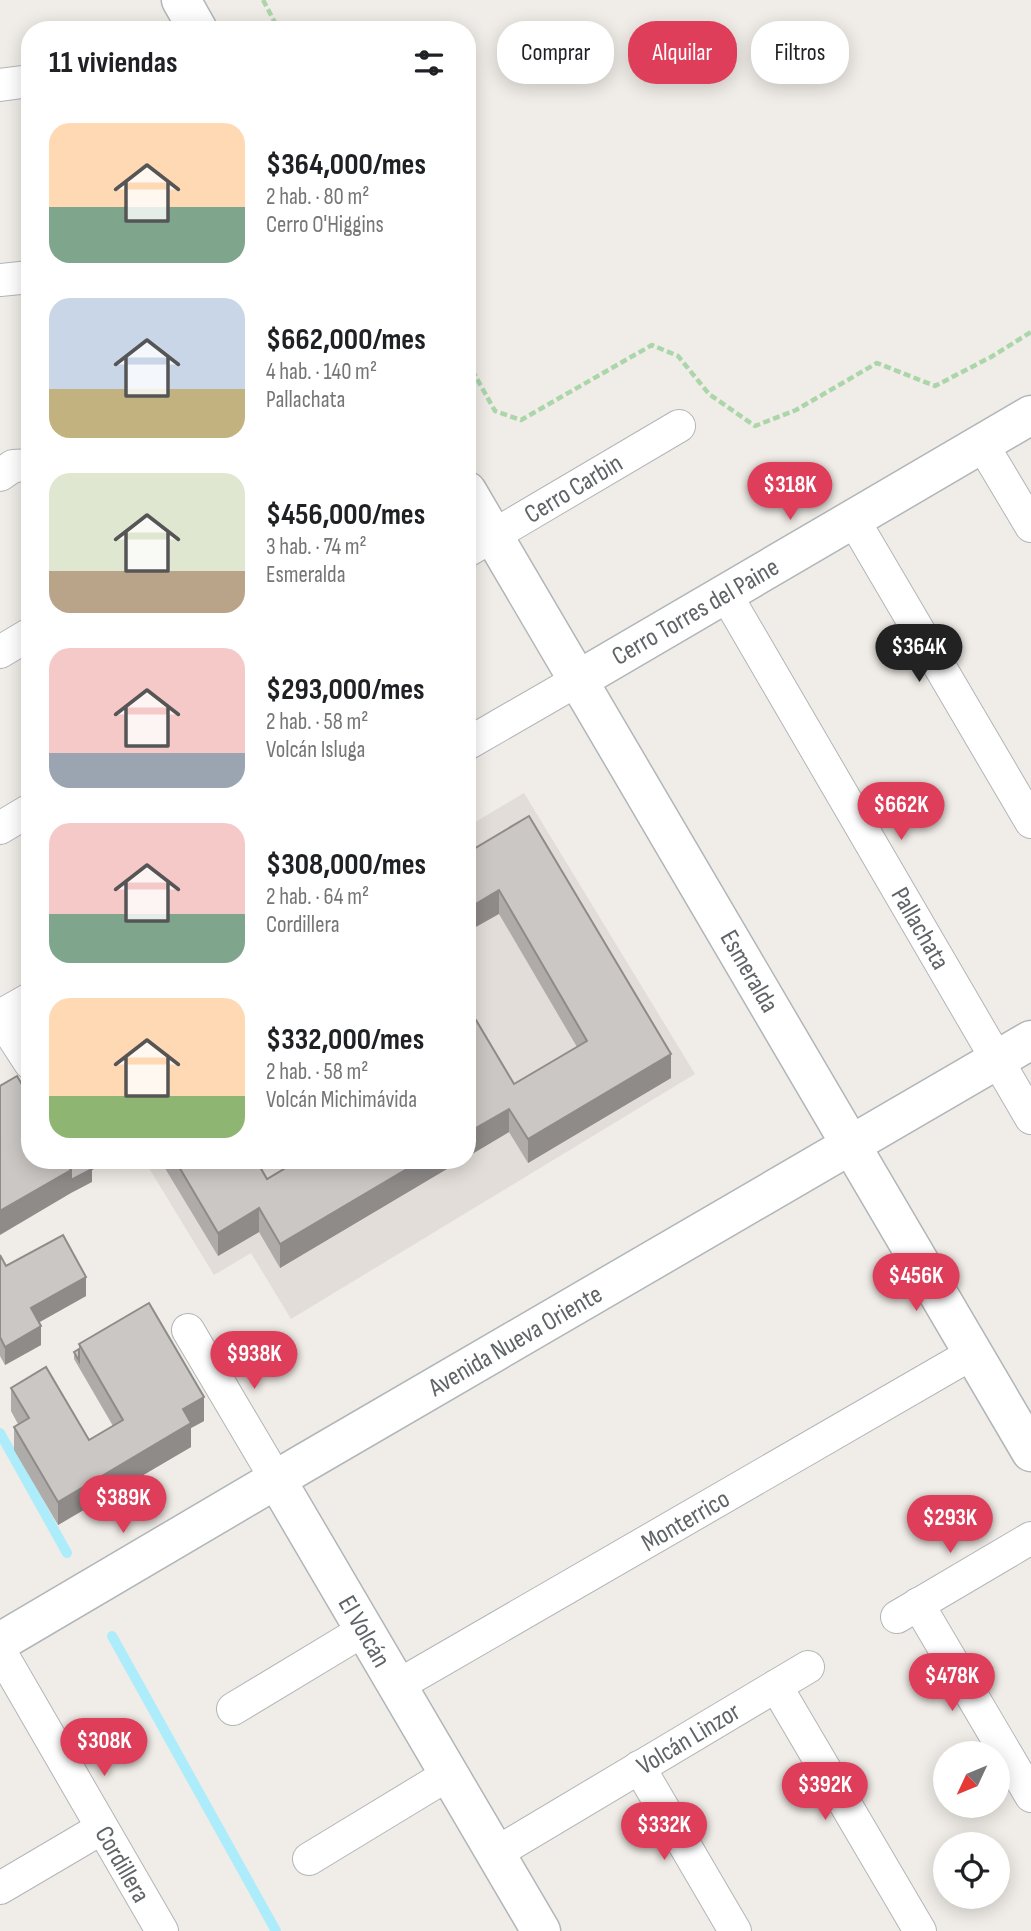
<!DOCTYPE html>
<html lang="es">
<meta charset="utf-8">
<style>
body{margin:0;font-family:"Sofia Sans Condensed",sans-serif;background:#f6f6f6;color:#202124;height:100vh;display:flex;flex-direction:column;font-size:26px;white-space:nowrap}
*{box-sizing:border-box;margin:0}
p{font-size:23px;color:#757577}
.icon{flex:none;width:38px;height:38px;fill:none;stroke:currentColor;stroke-width:2;stroke-linecap:round;stroke-linejoin:round}
.map{position:relative;flex:1;overflow:hidden}
.panel{position:absolute;left:21px;top:21px;width:455px;height:1148px;display:flex;flex-direction:column;background:#fff;border-radius:28px;box-shadow:0 4px 18px #0003}
.panel>*{flex:none}
.hud{position:absolute;left:497px;top:21px;width:429px;height:63px;display:flex;gap:14px}
.needle{width:46px;rotate:226deg}
.fabs{position:absolute;left:933px;top:1741px;display:grid;gap:14px}
.fabs a{display:grid;place-items:center;width:77px;height:77px;border-radius:50%;background:#fff;box-shadow:0 4px 18px #0003;font-size:35px}
.price{position:absolute;translate:-50% -60px;padding:0 16px;border-radius:24px;background:#df3e5b;color:#fff;font-size:23px;line-height:46px;filter:drop-shadow(0 2px 4px #0008)}
.price::after{content:'';position:absolute;left:50%;top:42px;width:21px;height:16px;margin-left:-10px;background:inherit;clip-path:polygon(0 0,100% 0,50% 100%)}
.price.selected{background:#222;color:#fff}
ul{padding:0;list-style:none}
li{display:flex;align-items:center;gap:21px;height:175px;padding:0 28px}
li span{display:grid;place-items:center;flex:none;width:196px;height:140px;border-radius:21px;color:#555}
li>.icon{margin-inline-start:auto}
span .icon{width:84px;height:84px;fill:#fffc;stroke-width:1}
li b{font-size:30px}
h2{display:flex;justify-content:space-between;align-items:center;height:84px;padding:0 28px;font-size:30px}
.pill{padding:0 24px;border-radius:28px;background:#fff;box-shadow:0 4px 18px #0003;font-size:24px;line-height:63px}
.pill.selected{background:#df3e5b;color:#fff}
.map>svg:first-child{display:block}
.education{fill:#e2ddd8}
.lines{fill:none;stroke-linecap:round;stroke-linejoin:round}
.stream{stroke:#adecfa;stroke-width:10}
.street-casing{stroke:#b2b6b8;stroke-width:34}
.secondary-casing{stroke:#b1b6b9;stroke-width:41}
.path{stroke:#aad6aa;stroke-width:4.5;stroke-dasharray:7 3.5;stroke-linecap:butt}
.street{stroke:#fff;stroke-width:32}
.secondary{stroke:#fff;stroke-width:38}
.wall{fill:#afaba9}
.shaded-wall{fill:#8e8b89}
.building{fill:#cbc7c4;stroke:#8e8b89;stroke-width:2}
.labels{text-anchor:middle;stroke-width:5;stroke-linejoin:round;paint-order:stroke}
.street-label{font-size:26px;fill:#5f6466;stroke:#fff}
</style>
<div class="map">
<svg width="1031" height="1931" viewBox="0 0 1031 1931">
<rect width="100%" height="100%" fill="#f0ece7"/>
<path class="education" d="M 524,793 L 695,1074 L 291,1319 L 251,1253 L 214,1275 L 144,1160 L 467,1160 L 467,827 Z"/>
<g class="lines">
<g class="stream">
<path d="M 0,1433 L 67,1553"/>
<path d="M 112,1636 L 276,1931"/>
</g>
<defs>
<g id="street">
<path d="M 0,85 L 30,81"/>
<path d="M 0,280 L 30,277"/>
<path d="M 982,444 L 1031,526"/>
<path d="M 0,475 L 13,466 L 30,465"/>
<path d="M 853,519 L 1031,822"/>
<path d="M 467,551 L 679,426"/>
<path d="M 725,593 L 1031,1118"/>
<path d="M 0,652 L 30,634"/>
<path d="M 467,744 L 578,680"/>
<path d="M 0,828 L 30,810"/>
<path d="M 0,1016 L 30,999"/>
<path d="M 0,1017 L 30,1063"/>
<path d="M 188,1330 L 276,1479"/>
<path d="M 918,1604 L 1031,1796"/>
<path d="M 897,1617 L 1031,1538"/>
<path d="M 0,1651 L 162,1931"/>
<path d="M 397,1686 L 973,1353"/>
<path d="M 776,1686 L 920,1931"/>
<path d="M 233,1709 L 364,1630"/>
<path d="M 639,1767 L 735,1931"/>
<path d="M 496,1853 L 808,1667"/>
<path d="M 309,1859 L 449,1774"/>
<path d="M 0,1888 L 102,1828"/>
</g>
<g id="secondary">
<path d="M 181,0 L 198,30"/>
<path d="M 467,491 L 1031,1452"/>
<path d="M 578,680 L 1031,415"/>
<path d="M 276,1479 L 541,1931"/>
<path d="M 0,1642 L 299,1466 L 1031,1040"/>
</g>
</defs>
<use href="#street" class="street-casing"/>
<use href="#secondary" class="secondary-casing"/>
<g class="path">
<path d="M 263,0 L 279,30"/>
<path d="M 467,361 L 495,411 L 521,420 L 652,345 L 678,356 L 709,394 L 755,426 L 796,410 L 877,363 L 935,386 L 991,357 L 1031,332"/>
</g>
<use href="#street" class="street"/>
<use href="#secondary" class="secondary"/>
</g>
<g class="wall">
<path d="M 467,853 L 671,1078 L 528,1163 L 509,1132 L 467,1157 L 467,1025 L 514,1084 L 577,1047 L 499,914 Z"/>
<path d="M 160,1160 L 256,1160 L 267,1179 L 291,1165 L 288,1160 L 462,1160 L 280,1268 L 259,1232 L 218,1256 Z"/>
<path d="M 0,1255 L 6,1266 L 86,1296 L 39,1322 L 41,1345 L 5,1365 L 0,1356 Z"/>
<path d="M 79,1344 L 204,1421 L 191,1428 L 191,1447 L 58,1525 L 14,1450 L 14,1427 L 18,1424 L 11,1411 L 11,1388 L 89,1440 L 113,1426 L 74,1359 L 74,1352 L 79,1349 Z"/>
</g>
<g class="shaded-wall">
<path d="M 499,890 L 499,914 L 467,932 L 467,909 Z"/>
<path d="M 671,1054 L 671,1078 L 528,1163 L 528,1139 Z"/>
<path d="M 509,1109 L 509,1132 L 467,1157 L 467,1133 Z"/>
<path d="M 422,1160 L 462,1160 L 280,1268 L 280,1244 Z"/>
<path d="M 92,1169 L 92,1182 L 71,1193 L 71,1180 Z"/>
<path d="M 71,1170 L 71,1193 L 0,1235 L 0,1211 Z"/>
<path d="M 259,1208 L 259,1232 L 218,1256 L 218,1233 Z"/>
<path d="M 86,1277 L 86,1296 L 31,1327 L 31,1308 Z"/>
<path d="M 41,1326 L 41,1345 L 5,1365 L 5,1347 Z"/>
<path d="M 204,1397 L 204,1421 L 191,1428 L 191,1447 L 58,1525 L 58,1502 L 183,1409 Z"/>
</g>
<g class="building">
<path d="M 529,816 L 671,1054 L 528,1139 L 509,1109 L 467,1133 L 467,1025 L 476,1020 L 514,1084 L 587,1041 L 499,890 L 467,909 L 467,853 Z"/>
<path d="M 17,1076 L 30,1098 L 30,1160 L 66,1160 L 71,1170 L 0,1211 L 0,1086 Z"/>
<path d="M 30,1080 L 30,1098 L 22,1084 Z"/>
<path d="M 66,1160 L 87,1160 L 92,1169 L 71,1180 L 71,1170 Z"/>
<path d="M 175,1160 L 256,1160 L 267,1179 L 299,1160 L 422,1160 L 280,1244 L 259,1208 L 218,1233 Z"/>
<path d="M 63,1235 L 86,1277 L 31,1308 L 41,1326 L 5,1347 L 0,1337 L 0,1255 L 6,1266 Z"/>
<path d="M 149,1303 L 204,1397 L 183,1409 L 191,1423 L 58,1502 L 14,1427 L 29,1418 L 11,1388 L 46,1367 L 89,1440 L 123,1420 L 79,1344 Z"/>
<path d="M 79,1349 L 79,1361 L 74,1352 Z"/>
</g>
<g class="labels">
<g class="street-label">
<text transform="translate(573 488) rotate(-31)" y="9">Cerro Carbin</text>
<text transform="translate(695 611) rotate(-30)" y="9">Cerro Torres del Paine</text>
<text transform="translate(921 928) rotate(60)" y="9">Pallachata</text>
<text transform="translate(750 971) rotate(60)" y="9">Esmeralda</text>
<text transform="translate(515 1340) rotate(-30)" y="9">Avenida Nueva Oriente</text>
<text transform="translate(685 1520) rotate(-30)" y="9">Monterrico</text>
<text transform="translate(365 1631) rotate(60)" y="9">El Volcán</text>
<text transform="translate(688 1738) rotate(-31)" y="9">Volcán Linzor</text>
<text transform="translate(123 1864) rotate(60)" y="9">Cordillera</text>
</g>
</g>
</svg>
<div class="fabs">
<a><svg class="needle" viewBox="-14 -14 28 28"><path d="M0-13l5 13h-10z" fill="#e53935"/><path d="M0 13l5-13h-10z" fill="#757577"/></svg></a>
<a><svg class="icon" aria-label="locate" viewBox="0 0 24 24"><circle cx="12" cy="12" r="6"/><path d="M12 2v4M12 18v4M2 12h4M18 12h4"/></svg></a>
</div>
<b class="price" style="left:790px;top:522px">$318K</b>
<b class="price selected" style="left:919px;top:684px">$364K</b>
<b class="price" style="left:901px;top:842px">$662K</b>
<b class="price" style="left:916px;top:1313px">$456K</b>
<b class="price" style="left:254px;top:1391px">$938K</b>
<b class="price" style="left:123px;top:1535px">$389K</b>
<b class="price" style="left:950px;top:1555px">$293K</b>
<b class="price" style="left:952px;top:1713px">$478K</b>
<b class="price" style="left:104px;top:1778px">$308K</b>
<b class="price" style="left:825px;top:1822px">$392K</b>
<b class="price" style="left:664px;top:1862px">$332K</b>
<div class="hud">
<a class="pill">Comprar</a>
<a class="pill selected">Alquilar</a>
<a class="pill">Filtros</a>
</div>
<section class="panel">
<h2>11 viviendas<svg class="icon" aria-label="filters" viewBox="0 0 24 24"><path d="M4 7h16M4 17h16"/><circle cx="9" cy="7" r="2"/><circle cx="15" cy="17" r="2"/></svg></h2>
<ul>
<li><span style="background:linear-gradient(#ffd9b3 60%,#7fa58c 0)"><svg class="icon" aria-label="home" viewBox="0 0 24 24"><path d="M3 11l9-7 9 7M6 9v11h12V9"/></svg></span><div><b>$364,000/mes</b><p>2 hab. · 80 m²</p><p>Cerro O'Higgins</p></div></li>
<li><span style="background:linear-gradient(#c9d6e8 65%,#c2b280 0)"><svg class="icon" aria-label="home" viewBox="0 0 24 24"><path d="M3 11l9-7 9 7M6 9v11h12V9"/></svg></span><div><b>$662,000/mes</b><p>4 hab. · 140 m²</p><p>Pallachata</p></div></li>
<li><span style="background:linear-gradient(#dfe7d0 70%,#b9a48a 0)"><svg class="icon" aria-label="home" viewBox="0 0 24 24"><path d="M3 11l9-7 9 7M6 9v11h12V9"/></svg></span><div><b>$456,000/mes</b><p>3 hab. · 74 m²</p><p>Esmeralda</p></div></li>
<li><span style="background:linear-gradient(#f6c9c9 75%,#9aa5b1 0)"><svg class="icon" aria-label="home" viewBox="0 0 24 24"><path d="M3 11l9-7 9 7M6 9v11h12V9"/></svg></span><div><b>$293,000/mes</b><p>2 hab. · 58 m²</p><p>Volcán Isluga</p></div></li>
<li><span style="background:linear-gradient(#f6c9c9 65%,#7fa58c 0)"><svg class="icon" aria-label="home" viewBox="0 0 24 24"><path d="M3 11l9-7 9 7M6 9v11h12V9"/></svg></span><div><b>$308,000/mes</b><p>2 hab. · 64 m²</p><p>Cordillera</p></div></li>
<li><span style="background:linear-gradient(#ffd9b3 70%,#8fb573 0)"><svg class="icon" aria-label="home" viewBox="0 0 24 24"><path d="M3 11l9-7 9 7M6 9v11h12V9"/></svg></span><div><b>$332,000/mes</b><p>2 hab. · 58 m²</p><p>Volcán Michimávida</p></div></li>
</ul>
</section>
</div>
